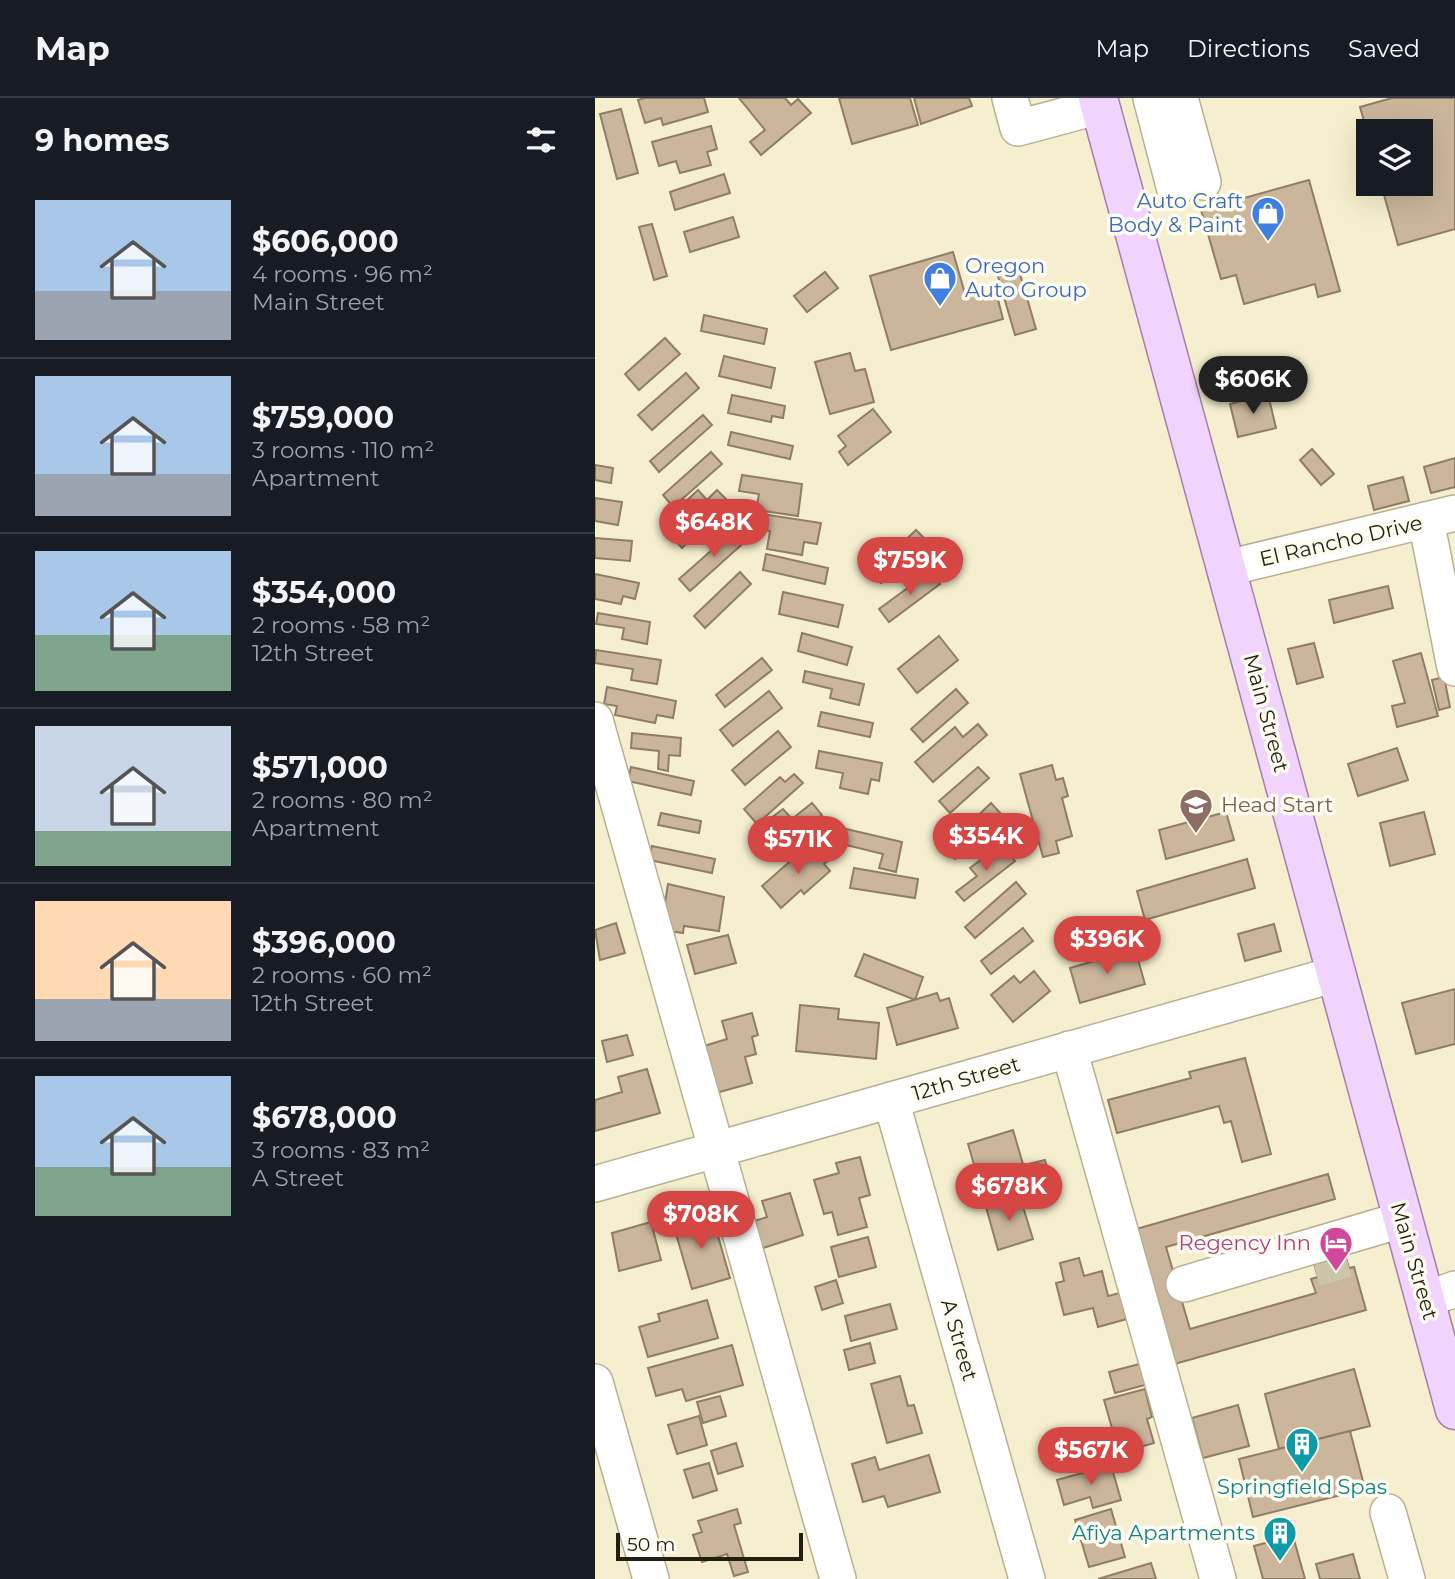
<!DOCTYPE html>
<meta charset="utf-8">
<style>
body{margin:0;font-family:Montserrat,sans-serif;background:#242831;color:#f1f3f6;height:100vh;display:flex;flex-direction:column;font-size:26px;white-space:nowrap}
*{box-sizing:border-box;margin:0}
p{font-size:23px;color:#9ea1a6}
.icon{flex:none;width:38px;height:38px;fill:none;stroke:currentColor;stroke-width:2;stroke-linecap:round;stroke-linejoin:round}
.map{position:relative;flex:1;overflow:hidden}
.panel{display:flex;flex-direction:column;background:#171b24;width:595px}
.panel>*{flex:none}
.buttons{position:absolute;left:761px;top:21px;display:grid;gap:14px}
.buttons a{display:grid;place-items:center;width:77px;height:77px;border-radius:0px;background:#171b24;box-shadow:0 7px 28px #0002;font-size:35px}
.scale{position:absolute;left:21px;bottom:18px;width:187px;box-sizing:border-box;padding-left:7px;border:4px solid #211f13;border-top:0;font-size:19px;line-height:24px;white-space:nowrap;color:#211f13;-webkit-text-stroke:5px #fefbef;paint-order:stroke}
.price{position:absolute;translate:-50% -60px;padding:0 16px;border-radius:24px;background:#d64743;color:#fff;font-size:23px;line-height:46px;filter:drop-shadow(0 2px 4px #0008)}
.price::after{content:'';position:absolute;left:50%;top:42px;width:21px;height:16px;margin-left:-10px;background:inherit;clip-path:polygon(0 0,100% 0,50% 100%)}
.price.on{background:#222;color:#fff}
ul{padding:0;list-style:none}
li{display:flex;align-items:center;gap:21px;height:175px;padding:0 35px}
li+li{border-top:2px solid #363941}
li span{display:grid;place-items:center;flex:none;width:196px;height:140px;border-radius:0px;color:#555}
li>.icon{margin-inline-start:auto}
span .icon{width:84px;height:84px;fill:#fffc;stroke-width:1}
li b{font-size:30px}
h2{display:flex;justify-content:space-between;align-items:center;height:84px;padding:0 35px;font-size:30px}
header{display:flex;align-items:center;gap:42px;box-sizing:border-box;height:98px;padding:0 35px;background:#171b24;border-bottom:2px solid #363941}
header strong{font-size:33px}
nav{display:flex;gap:38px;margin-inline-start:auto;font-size:24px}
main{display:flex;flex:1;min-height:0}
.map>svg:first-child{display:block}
.building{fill:#cbb69c;stroke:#907d65;stroke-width:2}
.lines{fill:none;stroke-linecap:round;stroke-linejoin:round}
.minor-tunnel{stroke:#cbc5a9;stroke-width:35;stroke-dasharray:35 18;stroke-linecap:butt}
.minor-casing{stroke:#b7b192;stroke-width:38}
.major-casing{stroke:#a280aa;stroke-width:41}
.minor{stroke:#fff;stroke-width:35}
.major{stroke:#f1d3fd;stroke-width:38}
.labels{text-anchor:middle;stroke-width:7;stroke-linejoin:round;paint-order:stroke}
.shop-label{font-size:21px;fill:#366cbe;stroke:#fefbef;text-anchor:end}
.street-label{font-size:21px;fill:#211f13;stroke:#fefbef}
.education-label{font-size:21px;fill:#785e54;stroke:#fefbef;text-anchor:start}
.hotel-label{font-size:21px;fill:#b23c85;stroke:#fefbef;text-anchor:end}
.culture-label{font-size:21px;fill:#0d838f;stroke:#fefbef}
</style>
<header>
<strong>Map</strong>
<nav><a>Map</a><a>Directions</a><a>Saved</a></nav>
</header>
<main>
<section class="panel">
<h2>9 homes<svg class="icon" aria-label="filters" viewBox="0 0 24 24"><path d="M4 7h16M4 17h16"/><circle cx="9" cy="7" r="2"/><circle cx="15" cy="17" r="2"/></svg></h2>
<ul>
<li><span style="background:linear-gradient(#a9c7e8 65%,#9aa5b1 0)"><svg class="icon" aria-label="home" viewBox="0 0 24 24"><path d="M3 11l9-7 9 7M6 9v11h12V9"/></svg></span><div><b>$606,000</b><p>4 rooms · 96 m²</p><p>Main Street</p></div></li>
<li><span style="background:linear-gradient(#a9c7e8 70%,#9aa5b1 0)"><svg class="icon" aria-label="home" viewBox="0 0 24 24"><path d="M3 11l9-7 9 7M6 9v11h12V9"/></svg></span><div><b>$759,000</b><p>3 rooms · 110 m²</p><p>Apartment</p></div></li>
<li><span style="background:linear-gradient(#a9c7e8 60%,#7fa58c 0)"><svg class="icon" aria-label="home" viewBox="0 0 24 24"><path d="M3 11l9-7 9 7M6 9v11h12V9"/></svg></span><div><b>$354,000</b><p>2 rooms · 58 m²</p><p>12th Street</p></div></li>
<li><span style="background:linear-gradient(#c9d6e8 75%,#7fa58c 0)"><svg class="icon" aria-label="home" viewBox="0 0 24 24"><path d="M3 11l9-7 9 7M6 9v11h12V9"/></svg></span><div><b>$571,000</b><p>2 rooms · 80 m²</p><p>Apartment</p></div></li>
<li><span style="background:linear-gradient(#ffd9b3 70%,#9aa5b1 0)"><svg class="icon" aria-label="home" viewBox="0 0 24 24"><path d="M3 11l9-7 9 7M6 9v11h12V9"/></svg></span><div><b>$396,000</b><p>2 rooms · 60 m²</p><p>12th Street</p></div></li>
<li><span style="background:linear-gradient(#a9c7e8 65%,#7fa58c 0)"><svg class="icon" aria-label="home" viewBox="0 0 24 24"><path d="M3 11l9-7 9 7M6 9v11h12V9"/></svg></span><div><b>$678,000</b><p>3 rooms · 83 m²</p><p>A Street</p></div></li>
</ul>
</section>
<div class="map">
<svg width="860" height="1481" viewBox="0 0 860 1481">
<rect width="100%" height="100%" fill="#f5efcf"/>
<g class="building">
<path d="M 50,0 L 109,0 L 113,14 L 68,27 L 66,20 L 50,25 L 43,2 Z"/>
<path d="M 144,0 L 190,0 L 196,7 L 203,1 L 216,15 L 166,57 L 155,44 L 170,32 Z"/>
<path d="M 244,0 L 315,0 L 323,27 L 257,46 Z"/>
<path d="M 319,0 L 374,0 L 377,8 L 326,26 Z"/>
<path d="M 797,0 L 860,0 L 860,131 L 803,147 L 786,86 L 826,86 L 826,33 L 774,33 L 774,41 L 765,9 Z"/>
<path d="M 26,11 L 43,75 L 22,81 L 5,16 Z"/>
<path d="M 116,28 L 122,51 L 112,54 L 116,67 L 85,75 L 81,63 L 64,68 L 57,44 Z"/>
<path d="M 129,76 L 135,95 L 80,112 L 75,94 Z"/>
<path d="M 714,82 L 745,193 L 723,199 L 720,186 L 649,206 L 641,177 L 626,181 L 606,112 Z"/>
<path d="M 138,119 L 144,139 L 95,154 L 89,134 Z"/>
<path d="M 57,126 L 72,178 L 59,182 L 44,129 Z"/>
<path d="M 358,154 L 371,199 L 400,190 L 408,221 L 296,252 L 275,178 Z"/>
<path d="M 423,169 L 441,231 L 420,237 L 402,175 Z"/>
<path d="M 230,174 L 243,190 L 212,214 L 199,198 Z"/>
<path d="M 109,217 L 172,231 L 169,246 L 106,233 Z"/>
<path d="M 70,240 L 85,256 L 44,292 L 30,276 Z"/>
<path d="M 255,255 L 260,273 L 270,271 L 279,304 L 235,316 L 220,264 Z"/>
<path d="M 129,258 L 180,270 L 176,290 L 124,278 Z"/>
<path d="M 91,275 L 104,290 L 57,332 L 43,317 Z"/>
<path d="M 673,296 L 681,330 L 643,339 L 635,306 Z"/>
<path d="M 137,297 L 190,308 L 188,320 L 177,318 L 176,324 L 133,315 Z"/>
<path d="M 278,311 L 296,334 L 253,367 L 244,354 L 251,348 L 243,338 Z"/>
<path d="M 108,317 L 117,327 L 64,374 L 55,363 Z"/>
<path d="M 136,334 L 198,348 L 195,361 L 133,347 Z"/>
<path d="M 717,351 L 739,376 L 726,387 L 705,362 Z"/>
<path d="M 116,354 L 127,366 L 78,409 L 68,397 Z"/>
<path d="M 860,360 L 860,389 L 836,395 L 829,369 Z"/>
<path d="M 0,367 L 18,370 L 16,385 L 0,382 Z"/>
<path d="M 147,377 L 207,386 L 203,418 L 161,412 L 164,396 L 144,393 Z"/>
<path d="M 808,379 L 814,403 L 779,412 L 773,388 Z"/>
<path d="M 103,392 L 112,402 L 122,392 L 135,405 L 87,450 L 80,442 L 89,433 L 83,427 L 94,416 L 86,408 Z"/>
<path d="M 0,400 L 27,404 L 23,427 L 0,423 Z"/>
<path d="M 160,415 L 226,425 L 222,446 L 209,444 L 207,457 L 172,451 L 175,433 L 158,430 Z"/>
<path d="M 143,429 L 153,441 L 95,493 L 84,481 Z"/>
<path d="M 321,432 L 331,442 L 286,485 L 276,475 Z"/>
<path d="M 0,440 L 37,443 L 35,463 L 0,460 Z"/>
<path d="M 171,456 L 233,470 L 230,486 L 168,472 Z"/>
<path d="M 336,473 L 345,486 L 294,524 L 284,511 Z"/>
<path d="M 145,474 L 156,486 L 110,530 L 99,518 Z"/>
<path d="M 0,476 L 44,485 L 40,501 L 28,498 L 26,506 L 0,501 Z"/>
<path d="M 793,488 L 798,510 L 739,525 L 734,502 Z"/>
<path d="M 188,494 L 248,507 L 243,529 L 184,516 Z"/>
<path d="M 3,515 L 55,524 L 52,546 L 27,541 L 29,530 L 1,526 Z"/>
<path d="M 207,535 L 257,549 L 252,567 L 203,553 Z"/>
<path d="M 344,538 L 363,562 L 322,595 L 303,571 Z"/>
<path d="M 719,545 L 728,579 L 702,586 L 693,551 Z"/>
<path d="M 1,552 L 66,562 L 62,586 L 36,582 L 38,571 L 0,565 Z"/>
<path d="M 826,555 L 843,618 L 802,629 L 797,608 L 810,605 L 798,563 Z"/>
<path d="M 167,560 L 177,572 L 130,609 L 121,597 Z"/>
<path d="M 210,573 L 269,586 L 264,607 L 235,600 L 237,591 L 208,584 Z"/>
<path d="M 849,579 L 855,609 L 844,612 L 837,582 Z"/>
<path d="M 12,589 L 81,603 L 78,620 L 62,617 L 60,625 L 20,617 L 22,608 L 9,606 Z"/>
<path d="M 361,591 L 373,605 L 328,644 L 316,631 Z"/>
<path d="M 174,593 L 187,610 L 138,648 L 125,632 Z"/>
<path d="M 226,614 L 278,625 L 275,639 L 223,628 Z"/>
<path d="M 383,626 L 392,637 L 338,684 L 320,664 L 360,629 L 368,639 Z"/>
<path d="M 183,633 L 196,649 L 150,687 L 137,672 Z"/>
<path d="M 37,635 L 86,640 L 85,658 L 74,657 L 73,673 L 63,671 L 64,653 L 36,650 Z"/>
<path d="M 802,650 L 813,682 L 763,698 L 753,666 Z"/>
<path d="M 224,653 L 287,665 L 284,683 L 276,681 L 273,696 L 245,690 L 248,675 L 221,670 Z"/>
<path d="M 457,667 L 461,682 L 468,680 L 473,698 L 467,700 L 477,738 L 461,743 L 464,755 L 448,759 L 425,676 Z"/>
<path d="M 36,669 L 99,683 L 96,697 L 33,683 Z"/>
<path d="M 383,669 L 394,680 L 355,715 L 344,703 Z"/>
<path d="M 199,676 L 208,685 L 162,726 L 149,711 L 185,679 L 190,684 Z"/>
<path d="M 217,705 L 227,717 L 183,753 L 164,729 L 188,711 L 197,721 Z"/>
<path d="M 396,705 L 407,717 L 360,761 L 345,745 L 365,726 L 369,731 Z"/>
<path d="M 631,714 L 639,742 L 571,761 L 564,732 Z"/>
<path d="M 829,714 L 840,756 L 795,768 L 785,725 Z"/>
<path d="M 66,715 L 106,723 L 104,735 L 63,727 Z"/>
<path d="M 247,730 L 307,744 L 301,774 L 284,770 L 288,756 L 243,745 Z"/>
<path d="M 229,746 L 239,758 L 229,766 L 235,773 L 209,796 L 206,792 L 186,810 L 167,788 L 201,758 L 208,765 Z"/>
<path d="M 57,748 L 120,761 L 117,775 L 54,762 Z"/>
<path d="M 410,751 L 420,763 L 369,803 L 361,794 L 382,778 L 375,770 L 391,758 L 395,763 Z"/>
<path d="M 652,761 L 660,790 L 550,822 L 542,793 Z"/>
<path d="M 259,770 L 323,781 L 320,800 L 255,790 Z"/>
<path d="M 421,784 L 431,796 L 380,840 L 370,829 Z"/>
<path d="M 73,786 L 129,799 L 124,833 L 89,828 L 88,835 L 66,832 Z"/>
<path d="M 21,825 L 30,855 L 5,862 L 0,832 Z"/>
<path d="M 679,826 L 686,853 L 650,863 L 643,836 Z"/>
<path d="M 428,830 L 438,843 L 396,876 L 386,863 Z"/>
<path d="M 133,837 L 141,865 L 100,876 L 92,847 Z"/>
<path d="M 540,851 L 550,886 L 485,905 L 475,870 Z"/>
<path d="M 269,856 L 328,879 L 320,902 L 260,878 Z"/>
<path d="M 439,873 L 455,893 L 418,924 L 396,897 L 419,878 L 425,885 Z"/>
<path d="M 860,891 L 860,946 L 821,956 L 807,905 Z"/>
<path d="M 342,895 L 345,903 L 354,900 L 363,930 L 302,947 L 292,910 Z"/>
<path d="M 205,907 L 244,911 L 243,921 L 284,925 L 281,961 L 201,953 Z"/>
<path d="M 157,915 L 163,937 L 157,939 L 161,956 L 150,959 L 157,985 L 121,995 L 109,948 L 132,941 L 127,923 Z"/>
<path d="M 32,937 L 38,957 L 12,964 L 7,943 Z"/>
<path d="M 650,960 L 676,1056 L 647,1064 L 636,1023 L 629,1025 L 624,1008 L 522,1035 L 513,1002 L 596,980 L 594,974 Z"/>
<path d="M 52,971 L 65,1015 L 0,1033 L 0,1002 L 27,994 L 23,979 Z"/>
<path d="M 418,1032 L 428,1066 L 383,1080 L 373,1046 Z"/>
<path d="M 265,1059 L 275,1097 L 264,1100 L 272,1129 L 243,1137 L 237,1114 L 229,1116 L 219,1082 L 244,1075 L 241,1065 Z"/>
<path d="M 450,1062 L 456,1085 L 430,1091 L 425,1068 Z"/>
<path d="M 733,1076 L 740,1101 L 571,1149 L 595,1231 L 721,1195 L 716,1181 L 723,1179 L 717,1159 L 748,1150 L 754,1170 L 759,1169 L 771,1212 L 576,1267 L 538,1132 Z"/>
<path d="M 195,1095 L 208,1137 L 165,1151 L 156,1124 L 172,1119 L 167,1103 Z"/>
<path d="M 425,1099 L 438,1141 L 403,1152 L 391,1109 Z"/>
<path d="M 108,1113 L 113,1133 L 121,1131 L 135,1180 L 97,1191 L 77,1122 Z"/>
<path d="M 56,1124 L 66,1162 L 24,1173 L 17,1135 Z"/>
<path d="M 273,1139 L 281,1169 L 244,1179 L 236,1149 Z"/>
<path d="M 484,1160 L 489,1178 L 507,1173 L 513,1198 L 525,1195 L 532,1221 L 503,1229 L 498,1210 L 469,1217 L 461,1185 L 469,1183 L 465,1165 Z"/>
<path d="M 241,1182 L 248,1205 L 227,1212 L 220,1189 Z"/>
<path d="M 112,1202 L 123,1240 L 53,1259 L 44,1229 L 65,1223 L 63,1216 Z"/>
<path d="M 295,1206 L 302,1231 L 256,1243 L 250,1218 Z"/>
<path d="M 275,1245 L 280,1265 L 254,1272 L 249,1252 Z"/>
<path d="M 137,1247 L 148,1287 L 91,1303 L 87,1291 L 61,1298 L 53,1270 Z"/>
<path d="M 552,1264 L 557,1285 L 520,1295 L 514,1274 Z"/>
<path d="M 759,1271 L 775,1328 L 684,1351 L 670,1296 Z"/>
<path d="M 305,1278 L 313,1308 L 319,1307 L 327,1335 L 292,1345 L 276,1286 Z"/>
<path d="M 550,1291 L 557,1319 L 552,1321 L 559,1345 L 524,1355 L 509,1302 Z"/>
<path d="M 125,1298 L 131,1318 L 108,1325 L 102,1304 Z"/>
<path d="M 643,1307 L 654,1348 L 608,1360 L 597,1320 Z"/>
<path d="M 104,1318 L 112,1347 L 82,1356 L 73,1327 Z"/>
<path d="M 755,1333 L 770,1391 L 658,1419 L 644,1361 Z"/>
<path d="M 141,1345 L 148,1368 L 123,1376 L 116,1353 Z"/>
<path d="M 334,1357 L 345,1394 L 293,1409 L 289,1398 L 268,1404 L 257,1366 L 280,1359 L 284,1372 Z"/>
<path d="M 114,1365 L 122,1392 L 98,1400 L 89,1372 Z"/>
<path d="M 516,1367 L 526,1402 L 498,1410 L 495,1399 L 469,1407 L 462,1382 Z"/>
<path d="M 142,1411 L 146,1425 L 139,1427 L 153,1474 L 139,1478 L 132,1456 L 107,1464 L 98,1437 L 107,1434 L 103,1423 Z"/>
<path d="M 516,1411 L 530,1459 L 494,1469 L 480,1422 Z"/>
<path d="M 698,1438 L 710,1481 L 668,1481 L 659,1448 Z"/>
<path d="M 758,1456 L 765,1481 L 725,1481 L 721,1466 Z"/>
<path d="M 556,1465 L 561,1481 L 503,1481 Z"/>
</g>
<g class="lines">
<path class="minor-tunnel" d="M 720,1171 L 752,1162"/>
<defs>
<g id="minor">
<path d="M 415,0 L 423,30 L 505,8"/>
<path d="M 556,0 L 580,92"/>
<path d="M 585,0 L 608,84"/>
<path d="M 831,422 L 860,570"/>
<path d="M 632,470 L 860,415"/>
<path d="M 0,622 L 243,1481"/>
<path d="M 474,951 L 623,1481"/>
<path d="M 296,1002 L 432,1481"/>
<path d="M 0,1086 L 741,876"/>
<path d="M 589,1186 L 806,1122"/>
<path d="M 830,1202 L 860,1191"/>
<path d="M 0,1284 L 56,1481"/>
<path d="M 793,1414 L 812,1481"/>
</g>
<path id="major" d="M 503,0 L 860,1312"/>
</defs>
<use href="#minor" class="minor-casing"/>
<use href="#major" class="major-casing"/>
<use href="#minor" class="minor"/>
<use href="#major" class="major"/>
</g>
<defs>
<symbol id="shop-pin" viewBox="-11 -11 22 30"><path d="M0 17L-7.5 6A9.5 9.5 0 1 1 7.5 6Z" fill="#3f7fe0" stroke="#fefbef"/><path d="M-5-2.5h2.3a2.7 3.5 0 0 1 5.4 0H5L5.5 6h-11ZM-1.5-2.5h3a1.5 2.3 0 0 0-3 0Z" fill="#fff"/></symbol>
<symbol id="school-pin" viewBox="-11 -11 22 30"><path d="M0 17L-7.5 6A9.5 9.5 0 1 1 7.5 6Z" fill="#8d6e63" stroke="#fefbef"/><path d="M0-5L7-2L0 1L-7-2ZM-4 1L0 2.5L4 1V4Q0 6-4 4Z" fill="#fff"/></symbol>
<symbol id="hotel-pin" viewBox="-11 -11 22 30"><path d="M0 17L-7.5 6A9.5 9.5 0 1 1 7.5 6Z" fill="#d1479c" stroke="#fefbef"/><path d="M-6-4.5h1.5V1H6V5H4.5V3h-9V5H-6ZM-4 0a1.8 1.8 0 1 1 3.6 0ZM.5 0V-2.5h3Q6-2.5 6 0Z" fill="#fff"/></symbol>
<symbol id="building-pin" viewBox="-11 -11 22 30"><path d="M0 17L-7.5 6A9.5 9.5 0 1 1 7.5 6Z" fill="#0f9aa8" stroke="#fefbef"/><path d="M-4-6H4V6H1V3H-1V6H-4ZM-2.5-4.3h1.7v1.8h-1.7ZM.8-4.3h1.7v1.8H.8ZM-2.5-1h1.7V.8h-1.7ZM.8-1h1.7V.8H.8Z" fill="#fff"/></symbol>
</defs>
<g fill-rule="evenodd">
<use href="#shop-pin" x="654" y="96" width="38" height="52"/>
<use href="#shop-pin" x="326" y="161" width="38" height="52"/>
<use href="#school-pin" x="582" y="688" width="38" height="52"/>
<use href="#hotel-pin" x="722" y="1126" width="38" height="52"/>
<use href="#building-pin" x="688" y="1327" width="38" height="52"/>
<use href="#building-pin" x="666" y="1416" width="38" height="52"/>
</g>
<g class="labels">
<g class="shop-label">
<text x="648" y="110">Auto Craft<tspan x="648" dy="24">Body &amp; Paint</tspan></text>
<text x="370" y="175" text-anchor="start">Oregon<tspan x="370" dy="24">Auto Group</tspan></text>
</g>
<g class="street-label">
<text transform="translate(746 443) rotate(-13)" y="7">El Rancho Drive</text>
<text transform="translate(671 615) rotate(75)" y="7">Main Street</text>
<text transform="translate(371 981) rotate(-16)" y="7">12th Street</text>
<text transform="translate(819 1163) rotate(74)" y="7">Main Street</text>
<text transform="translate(364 1242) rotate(74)" y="7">A Street</text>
</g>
<g class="education-label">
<text x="626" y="714">Head Start</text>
</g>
<g class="hotel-label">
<text x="716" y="1152">Regency Inn</text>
</g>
<g class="culture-label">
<text x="707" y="1396">Springfield Spas</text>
<text x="660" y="1442" text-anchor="end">Afiya Apartments</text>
</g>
</g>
</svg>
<div class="buttons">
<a><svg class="icon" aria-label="layers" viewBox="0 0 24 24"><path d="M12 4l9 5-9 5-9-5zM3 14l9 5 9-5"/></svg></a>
</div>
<div class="scale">50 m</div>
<b class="price on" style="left:658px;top:318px">$606K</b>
<b class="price" style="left:119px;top:461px">$648K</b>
<b class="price" style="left:315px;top:499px">$759K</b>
<b class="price" style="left:391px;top:775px">$354K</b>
<b class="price" style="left:203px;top:778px">$571K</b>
<b class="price" style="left:512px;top:878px">$396K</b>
<b class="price" style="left:414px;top:1125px">$678K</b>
<b class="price" style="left:106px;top:1153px">$708K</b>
<b class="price" style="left:496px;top:1389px">$567K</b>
</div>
</main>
